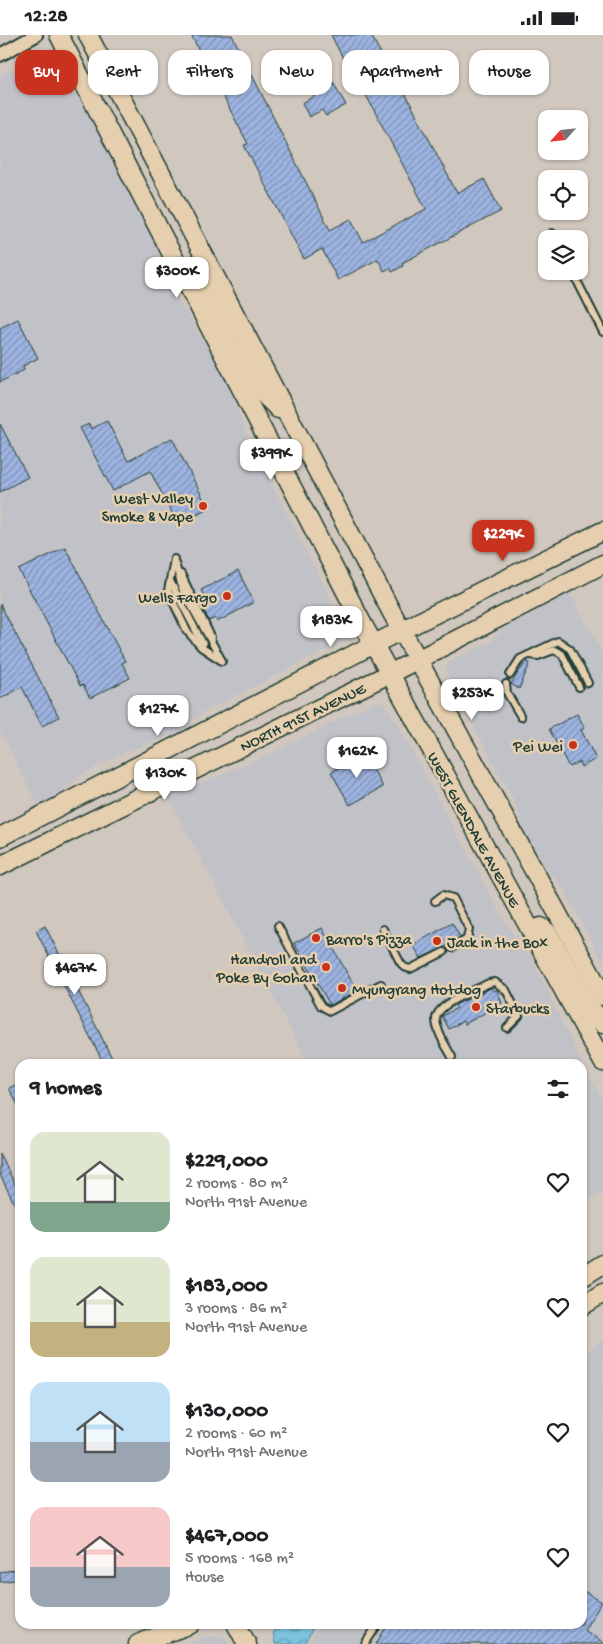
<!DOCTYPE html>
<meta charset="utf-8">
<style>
body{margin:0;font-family:"Gochi Hand",sans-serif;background:#f2f2f2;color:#202124;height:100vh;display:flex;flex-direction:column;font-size:19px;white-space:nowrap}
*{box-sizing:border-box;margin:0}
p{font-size:16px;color:#757577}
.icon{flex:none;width:28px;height:28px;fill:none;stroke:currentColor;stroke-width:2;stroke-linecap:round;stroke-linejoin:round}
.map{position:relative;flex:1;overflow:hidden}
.drawer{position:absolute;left:15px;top:1024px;width:572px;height:570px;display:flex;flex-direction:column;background:#fff;border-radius:15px;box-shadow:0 1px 4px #0004}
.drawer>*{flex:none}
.banner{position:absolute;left:15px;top:15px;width:574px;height:45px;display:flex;gap:10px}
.needle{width:32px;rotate:243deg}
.fabs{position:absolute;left:538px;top:75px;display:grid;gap:10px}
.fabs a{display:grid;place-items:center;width:50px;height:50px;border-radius:10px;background:#fff;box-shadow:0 1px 4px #0004;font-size:25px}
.price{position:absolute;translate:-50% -42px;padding:0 11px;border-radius:10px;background:#fff;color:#222;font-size:16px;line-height:32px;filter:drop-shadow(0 1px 2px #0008)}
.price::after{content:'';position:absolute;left:50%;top:30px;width:15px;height:11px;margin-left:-8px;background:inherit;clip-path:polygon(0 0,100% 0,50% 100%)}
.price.selected{background:#c8321e;color:#fff}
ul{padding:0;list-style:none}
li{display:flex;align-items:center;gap:15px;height:125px;padding:0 15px}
li span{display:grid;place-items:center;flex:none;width:140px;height:100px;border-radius:15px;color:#555}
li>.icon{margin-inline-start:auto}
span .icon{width:60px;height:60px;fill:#fffc;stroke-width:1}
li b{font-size:21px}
h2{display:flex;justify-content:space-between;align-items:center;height:60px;padding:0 15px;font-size:21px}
.chip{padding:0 18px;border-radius:15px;background:#fff;box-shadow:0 1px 4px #0004;font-size:18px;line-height:45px}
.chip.selected{background:#c8321e;color:#fff}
.status{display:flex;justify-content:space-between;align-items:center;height:35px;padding:0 25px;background:#fff;direction:ltr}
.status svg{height:14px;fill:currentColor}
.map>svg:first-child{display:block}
.built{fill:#c1c1c8}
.water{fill:url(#water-waves);stroke:#578f9a}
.building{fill:url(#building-hatch);stroke:#1f3d34}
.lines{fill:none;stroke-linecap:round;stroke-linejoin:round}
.lane-casing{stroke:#1f3d34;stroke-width:10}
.street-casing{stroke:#1f3d34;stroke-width:16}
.secondary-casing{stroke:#1f3d34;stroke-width:21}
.lane{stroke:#e6cfaf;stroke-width:6}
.street{stroke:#e6cfaf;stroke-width:12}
.secondary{stroke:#e6cfaf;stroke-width:18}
.poi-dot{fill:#c8321e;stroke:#e6cfaf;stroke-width:2}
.labels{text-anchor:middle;stroke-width:5;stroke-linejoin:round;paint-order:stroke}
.poi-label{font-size:16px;fill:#1f3d34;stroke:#e6cfaf;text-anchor:end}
.street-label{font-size:16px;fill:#1f3d34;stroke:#e6cfaf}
</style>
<div class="status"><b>12:28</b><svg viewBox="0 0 49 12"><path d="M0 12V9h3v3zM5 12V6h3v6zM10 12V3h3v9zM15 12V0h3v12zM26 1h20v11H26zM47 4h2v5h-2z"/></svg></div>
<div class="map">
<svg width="603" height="1609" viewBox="0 0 603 1609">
<defs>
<pattern id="water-waves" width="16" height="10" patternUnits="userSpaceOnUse" patternTransform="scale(1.25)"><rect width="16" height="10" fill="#7dc5de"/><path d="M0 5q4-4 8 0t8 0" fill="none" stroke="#66a1b5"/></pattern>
<pattern id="building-hatch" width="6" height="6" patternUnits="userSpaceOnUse" patternTransform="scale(1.25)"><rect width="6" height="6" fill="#9db3e0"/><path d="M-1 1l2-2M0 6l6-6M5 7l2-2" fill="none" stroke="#7f93b6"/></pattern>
</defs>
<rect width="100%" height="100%" fill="#d0c7be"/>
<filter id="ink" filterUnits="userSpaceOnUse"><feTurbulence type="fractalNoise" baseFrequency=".02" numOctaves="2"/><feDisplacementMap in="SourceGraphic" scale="10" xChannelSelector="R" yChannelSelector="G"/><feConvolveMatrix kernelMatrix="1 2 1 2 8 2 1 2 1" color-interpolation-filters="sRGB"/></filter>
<g filter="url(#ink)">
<g class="built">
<path d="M 49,18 L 54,20 L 61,27 L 155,209 L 169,250 L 222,336 L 231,357 L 247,401 L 340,583 L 345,598 L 338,609 L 203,677 L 179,697 L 123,718 L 77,742 L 57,761 L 38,770 L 0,695 L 0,40 Z"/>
<path d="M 570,558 L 603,619 L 603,927 L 563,852 L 545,832 L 525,796 L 514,765 L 450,647 L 446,636 L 451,626 L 490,607 L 506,592 Z"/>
<path d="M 377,666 L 383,667 L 388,673 L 505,887 L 532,924 L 582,1029 L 309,1029 L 167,759 L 189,753 L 261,723 Z"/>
<path d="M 582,1029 L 603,1065 L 603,1158 L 587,1166 L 583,1191 Z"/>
<path d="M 603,1305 L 603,1609 L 309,1609 L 319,1589 L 582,1589 L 583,1319 Z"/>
<path d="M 207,1601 L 223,1602 L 230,1609 L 188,1609 Z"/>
</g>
<path class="water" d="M 280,1589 L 315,1589 L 305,1609 L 275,1609 L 273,1596 Z"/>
<g class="building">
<path d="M 191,0 L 232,0 L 330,195 L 351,184 L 363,207 L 426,174 L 356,41 L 353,43 L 331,0 L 371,0 L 389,34 L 392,33 L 457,158 L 484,144 L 501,176 L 402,228 L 403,231 L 392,237 L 390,233 L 384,236 L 378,224 L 338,245 L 322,214 L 304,224 L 244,110 L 248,109 Z"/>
<path d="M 333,47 L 346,70 L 326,81 L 322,75 L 309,82 L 302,68 L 315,61 L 313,58 Z"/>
<path d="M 18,284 L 38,323 L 23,331 L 24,335 L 0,347 L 0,293 Z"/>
<path d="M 107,386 L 128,426 L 172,403 L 208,473 L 178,489 L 150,436 L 113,456 L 80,393 L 89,389 L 91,394 Z"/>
<path d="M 0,389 L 28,442 L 0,457 Z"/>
<path d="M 65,512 L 125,626 L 122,628 L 130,643 L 90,663 L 83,650 L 80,651 L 19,535 Z"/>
<path d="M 238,536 L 254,567 L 217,587 L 215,583 L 209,586 L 200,567 L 206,564 L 201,555 Z"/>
<path d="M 0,569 L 59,682 L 42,691 L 22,652 L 0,664 Z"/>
<path d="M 526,626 L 530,628 L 519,654 L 511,649 Z"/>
<path d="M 577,679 L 585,693 L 581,695 L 596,724 L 581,732 L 579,727 L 569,732 L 549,694 Z"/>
<path d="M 364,718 L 383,752 L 350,770 L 331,737 Z"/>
<path d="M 452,888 L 460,902 L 445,912 L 421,923 L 413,910 Z"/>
<path d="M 45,891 L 90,979 L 115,1029 L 104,1029 L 36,896 Z"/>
<path d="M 322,893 L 357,956 L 330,970 L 294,908 Z"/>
<path d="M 491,953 L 494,956 L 497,955 L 502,968 L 465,989 L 463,986 L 449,994 L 442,981 L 457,973 L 455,970 Z"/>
<path d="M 20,1048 L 20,1074 L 9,1053 Z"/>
<path d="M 0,1119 L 20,1159 L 20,1180 L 0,1140 Z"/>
<path d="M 20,1534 L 20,1544 L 0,1547 L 0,1537 Z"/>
<path d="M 582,1555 L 602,1567 L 584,1595 L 603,1607 L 603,1609 L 376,1609 L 388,1589 L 582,1589 Z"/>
</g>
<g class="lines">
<defs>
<g id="lane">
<path d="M 552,198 L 555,204"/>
<path d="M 572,236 L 603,297"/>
<path d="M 174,524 L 168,556 L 187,596 L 201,612 L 222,626"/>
<path d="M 175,528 L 183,556 L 221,624"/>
<path d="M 181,539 L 211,602"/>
<path d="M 170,546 L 203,609"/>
<path d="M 530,620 L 538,621 L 554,615 L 562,619 L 579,652"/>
<path d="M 510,640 L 520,624 L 558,606 L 570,614 L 588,648"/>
<path d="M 506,649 L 507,658 L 521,682"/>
<path d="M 435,866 L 443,860 L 453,863 L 469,894 L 467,904 L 452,913"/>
<path d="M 278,891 L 321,971 L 330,976 L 381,949"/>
<path d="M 383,894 L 400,927 L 404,932 L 410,934 L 444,917"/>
<path d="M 452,1022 C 446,1011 437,998 436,985 C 435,969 476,955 489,948 L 495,947 L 506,955 L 519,981 L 507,993"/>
<path d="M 365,1609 L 378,1589"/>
</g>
<path id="street" d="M 0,20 L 36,0"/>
<g id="secondary">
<path d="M 59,0 L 362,588 L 603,1027"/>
<path d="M 88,0 L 391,576 L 603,961"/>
<path d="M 195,237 L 227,296 L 233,299 L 244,296"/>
<path d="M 217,306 C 243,312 247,333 260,354 C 264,361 272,367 278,374"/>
<path d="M 0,802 L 374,609 L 603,496"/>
<path d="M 0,831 L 419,624 L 603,529"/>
<path d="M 531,896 L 541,892 L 547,897 L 587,968 L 603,989"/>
<path d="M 582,1242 L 603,1229"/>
<path d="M 582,1271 L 603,1258"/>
<path d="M 236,1589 L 247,1609"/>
<path d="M 138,1609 L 191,1589"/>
</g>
</defs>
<use href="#lane" class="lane-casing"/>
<use href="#street" class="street-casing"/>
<use href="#secondary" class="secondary-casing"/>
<use href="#lane" class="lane"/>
<use href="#street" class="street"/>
<use href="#secondary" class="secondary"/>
</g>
</g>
<g class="poi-dot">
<circle cx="203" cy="471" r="5"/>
<circle cx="227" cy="561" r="5"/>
<circle cx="573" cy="710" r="5"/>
<circle cx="316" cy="903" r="5"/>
<circle cx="437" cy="906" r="5"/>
<circle cx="326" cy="932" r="5"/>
<circle cx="342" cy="953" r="5"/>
<circle cx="476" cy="972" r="5"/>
</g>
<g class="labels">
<g class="poi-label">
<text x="193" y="468">West Valley<tspan x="193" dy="18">Smoke &amp; Vape</tspan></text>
<text x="217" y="567">Wells Fargo</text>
<text x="563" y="716">Pei Wei</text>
<text x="326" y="909" text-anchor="start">Barro's Pizza</text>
<text x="447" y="912" text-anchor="start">Jack in the Box</text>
<text x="316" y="929">Handroll and<tspan x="316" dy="18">Poke By Gohan</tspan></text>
<text x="352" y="959" text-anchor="start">Myungrang Hotdog</text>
<text x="486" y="978" text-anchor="start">Starbucks</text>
</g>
<g class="street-label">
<text transform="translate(302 681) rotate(-26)" y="6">NORTH 91ST AVENUE</text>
<text transform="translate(475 794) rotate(61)" y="6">WEST GLENDALE AVENUE</text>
</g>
</g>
</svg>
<div class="fabs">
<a><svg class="needle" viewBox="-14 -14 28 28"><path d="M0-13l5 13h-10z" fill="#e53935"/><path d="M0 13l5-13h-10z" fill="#757577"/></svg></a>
<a><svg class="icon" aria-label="locate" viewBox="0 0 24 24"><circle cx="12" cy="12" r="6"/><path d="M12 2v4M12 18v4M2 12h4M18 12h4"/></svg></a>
<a><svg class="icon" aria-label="layers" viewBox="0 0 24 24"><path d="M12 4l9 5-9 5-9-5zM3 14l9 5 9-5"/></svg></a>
</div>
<b class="price" style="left:177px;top:264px">$300K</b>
<b class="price" style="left:271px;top:446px">$399K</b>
<b class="price selected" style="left:503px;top:527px">$229K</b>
<b class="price" style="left:331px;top:613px">$183K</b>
<b class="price" style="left:472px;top:686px">$253K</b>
<b class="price" style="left:158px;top:702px">$127K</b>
<b class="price" style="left:357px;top:744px">$162K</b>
<b class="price" style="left:165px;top:766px">$130K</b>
<b class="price" style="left:75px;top:961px">$467K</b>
<div class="banner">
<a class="chip selected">Buy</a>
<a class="chip">Rent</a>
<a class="chip">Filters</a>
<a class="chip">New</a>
<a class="chip">Apartment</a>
<a class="chip">House</a>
</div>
<section class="drawer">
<h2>9 homes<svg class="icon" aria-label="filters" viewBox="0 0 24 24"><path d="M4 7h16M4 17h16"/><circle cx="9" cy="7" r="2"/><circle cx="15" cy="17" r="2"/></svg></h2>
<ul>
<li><span style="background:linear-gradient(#dfe7d0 70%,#7fa58c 0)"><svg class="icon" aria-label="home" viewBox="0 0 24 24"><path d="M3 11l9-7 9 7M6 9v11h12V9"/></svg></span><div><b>$229,000</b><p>2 rooms · 80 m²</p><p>North 91st Avenue</p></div><svg class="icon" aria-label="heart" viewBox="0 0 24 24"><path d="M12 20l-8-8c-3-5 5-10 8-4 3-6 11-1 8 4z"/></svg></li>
<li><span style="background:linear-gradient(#dfe7d0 65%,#c2b280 0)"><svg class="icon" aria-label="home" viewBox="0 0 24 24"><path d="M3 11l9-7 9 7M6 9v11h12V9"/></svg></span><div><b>$183,000</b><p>3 rooms · 86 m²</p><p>North 91st Avenue</p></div><svg class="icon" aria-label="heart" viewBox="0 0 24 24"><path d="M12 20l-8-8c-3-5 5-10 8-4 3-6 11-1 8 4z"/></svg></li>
<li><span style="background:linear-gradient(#bfe0f5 60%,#9aa5b1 0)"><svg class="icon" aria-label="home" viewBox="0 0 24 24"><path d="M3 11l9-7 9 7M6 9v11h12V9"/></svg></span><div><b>$130,000</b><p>2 rooms · 60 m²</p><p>North 91st Avenue</p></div><svg class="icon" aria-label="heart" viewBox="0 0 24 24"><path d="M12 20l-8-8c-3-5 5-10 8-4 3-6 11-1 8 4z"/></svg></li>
<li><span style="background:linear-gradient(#f6c9c9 60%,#9aa5b1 0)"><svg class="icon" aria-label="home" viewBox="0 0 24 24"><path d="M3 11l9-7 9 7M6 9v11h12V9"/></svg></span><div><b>$467,000</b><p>5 rooms · 168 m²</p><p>House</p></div><svg class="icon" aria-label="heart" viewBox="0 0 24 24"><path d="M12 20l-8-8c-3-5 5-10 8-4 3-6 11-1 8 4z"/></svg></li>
</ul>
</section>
</div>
